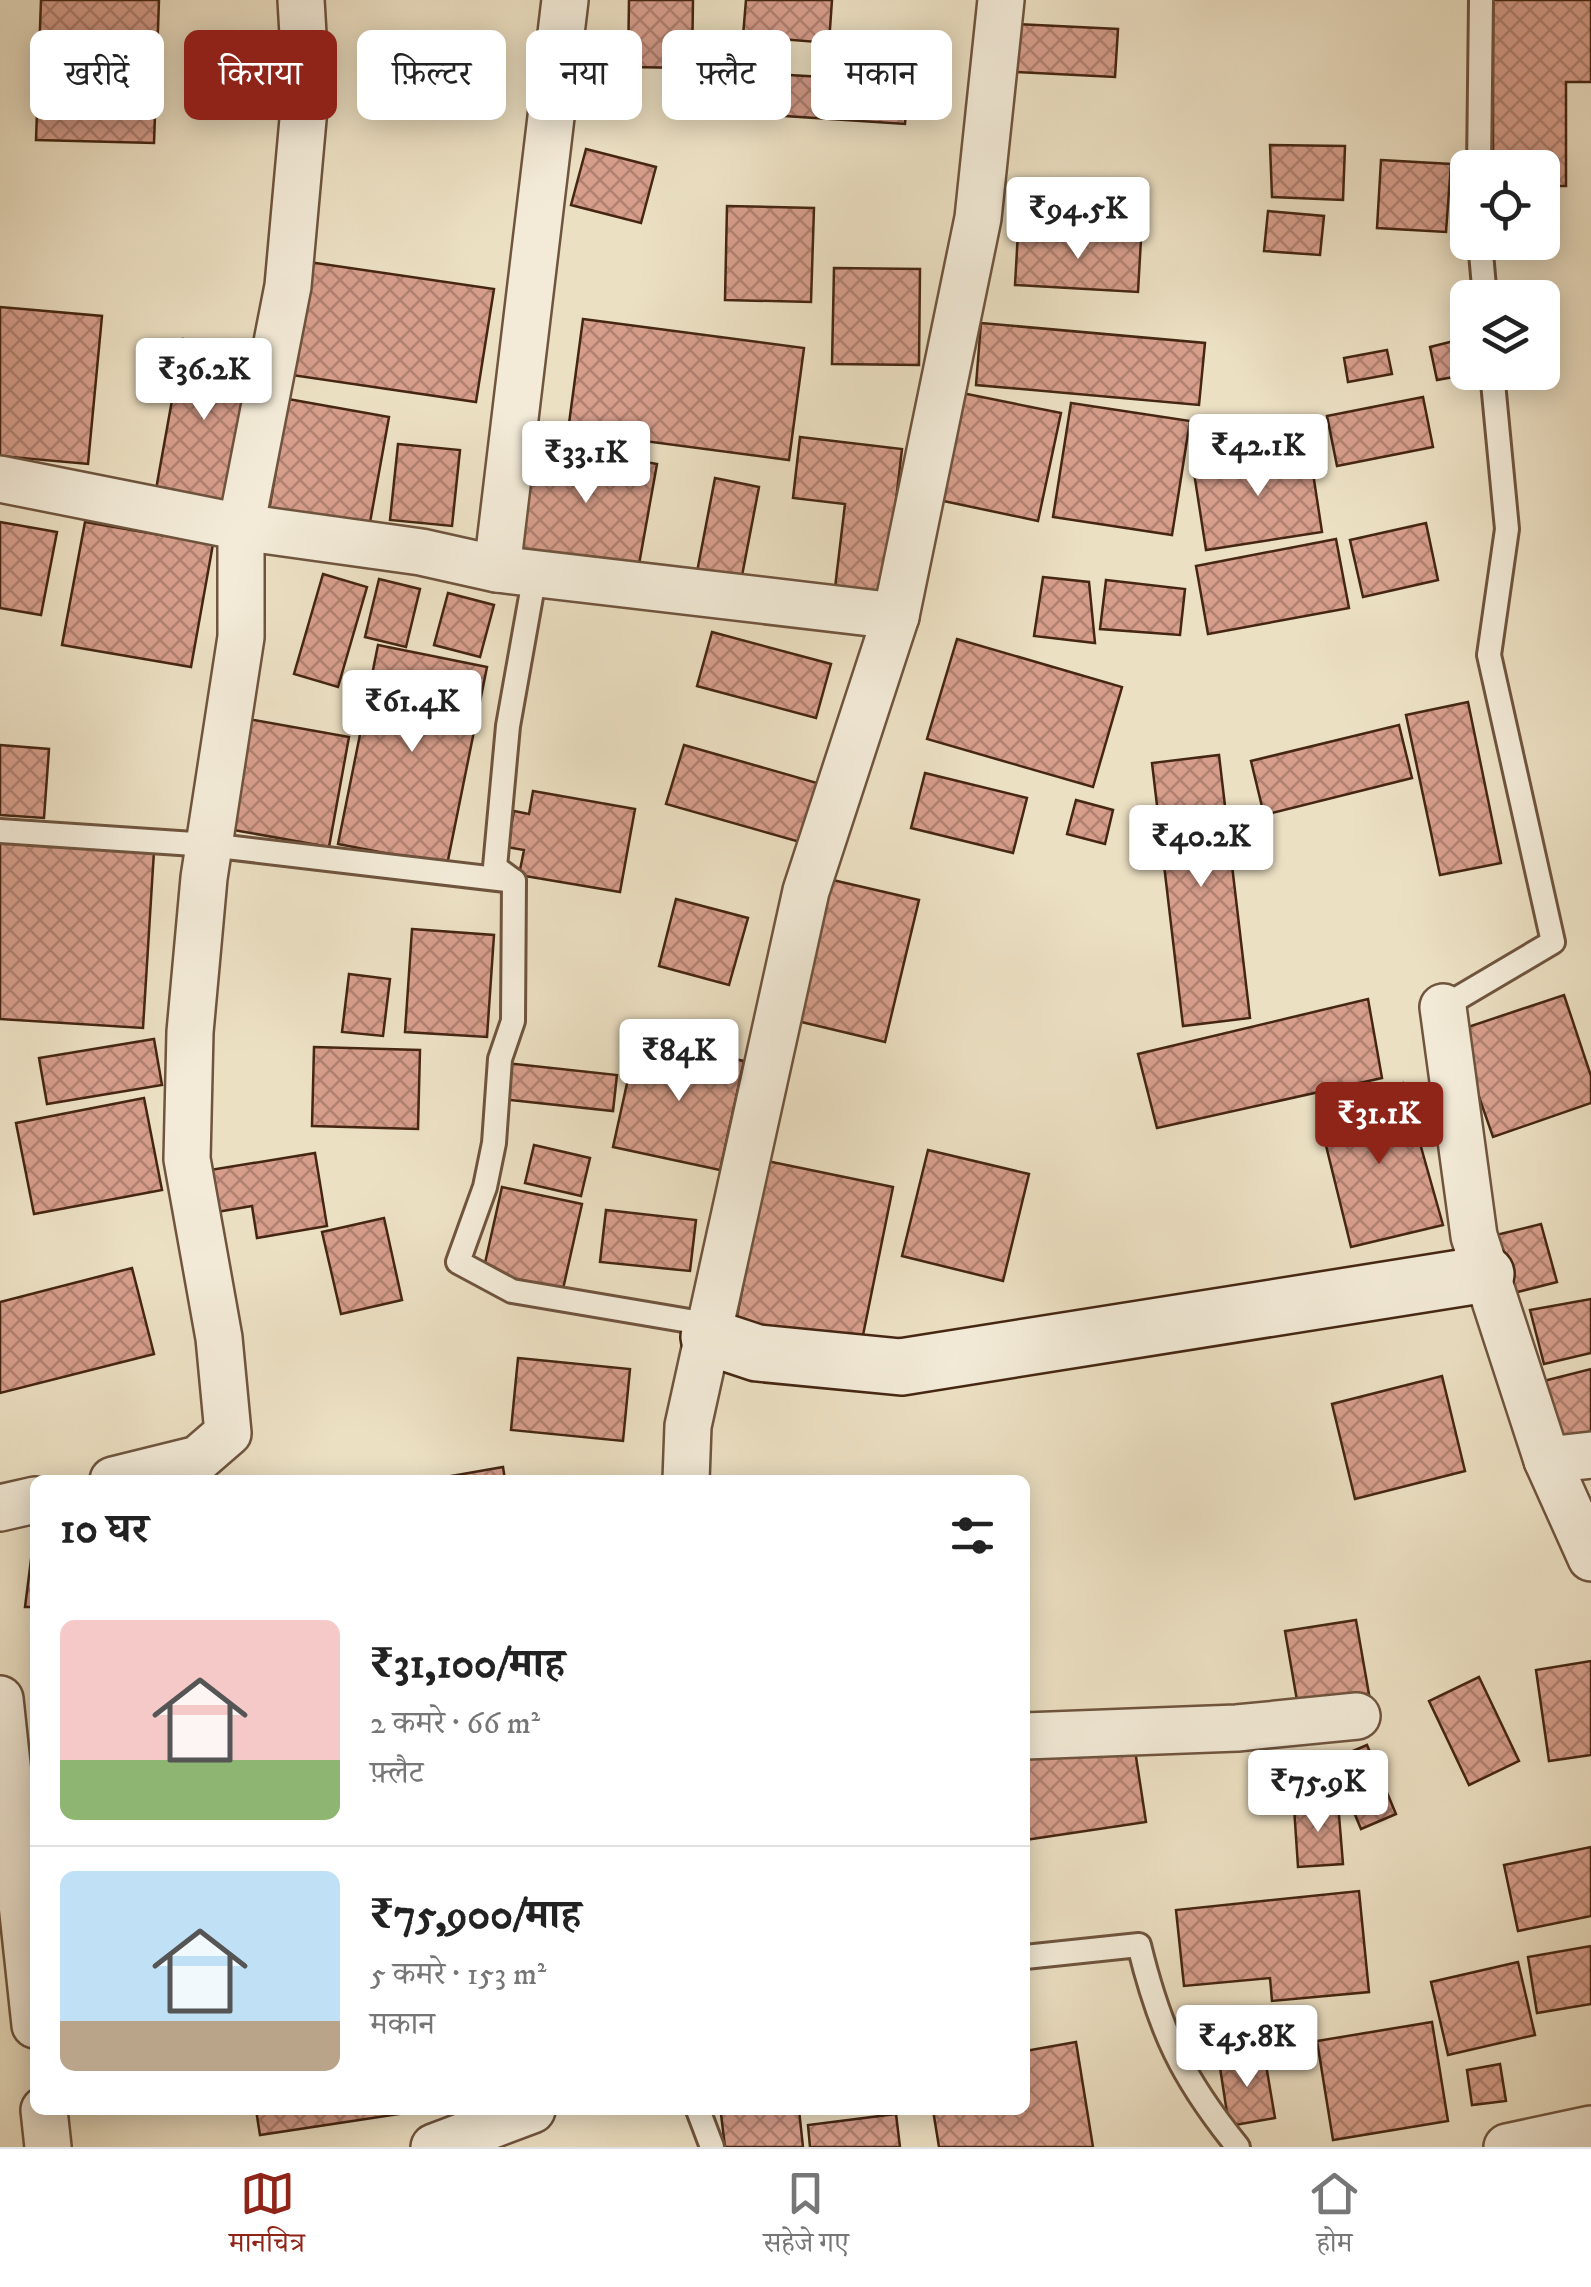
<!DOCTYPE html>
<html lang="hi">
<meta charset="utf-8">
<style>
body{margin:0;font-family:"IM FELL DW Pica","Noto Serif Devanagari",serif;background:#f6f6f6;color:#222;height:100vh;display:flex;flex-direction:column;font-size:38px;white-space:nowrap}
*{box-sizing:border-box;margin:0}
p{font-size:32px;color:#767676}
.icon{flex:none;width:55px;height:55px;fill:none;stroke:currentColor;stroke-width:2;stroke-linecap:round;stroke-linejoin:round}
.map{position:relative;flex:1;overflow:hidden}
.sheet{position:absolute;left:30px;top:1475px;width:1000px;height:640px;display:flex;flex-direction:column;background:#fff;border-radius:15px;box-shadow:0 5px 25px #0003}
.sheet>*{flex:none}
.banner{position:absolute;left:30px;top:30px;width:1000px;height:90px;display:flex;gap:20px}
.buttons{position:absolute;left:1450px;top:150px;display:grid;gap:20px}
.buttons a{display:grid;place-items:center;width:110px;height:110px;border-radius:15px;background:#fff;box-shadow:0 5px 25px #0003;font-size:50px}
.price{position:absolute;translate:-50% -85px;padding:0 22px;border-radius:10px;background:#fff;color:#222;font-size:32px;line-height:65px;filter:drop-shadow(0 2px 5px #0008)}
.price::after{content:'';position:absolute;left:50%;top:60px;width:30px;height:22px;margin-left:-15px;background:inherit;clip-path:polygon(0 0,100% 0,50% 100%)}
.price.selected{background:#8f2418;color:#fff}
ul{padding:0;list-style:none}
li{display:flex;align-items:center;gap:30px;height:250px;padding:0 30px}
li+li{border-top:2px solid #e0e0e0}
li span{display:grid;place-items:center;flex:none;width:280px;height:200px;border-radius:15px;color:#555}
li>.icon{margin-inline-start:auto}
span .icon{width:120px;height:120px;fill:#fffc;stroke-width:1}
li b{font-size:42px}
h2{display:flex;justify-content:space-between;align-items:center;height:120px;padding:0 30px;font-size:42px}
.tag{padding:0 35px;border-radius:15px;background:#fff;box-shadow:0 5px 25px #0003;font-size:35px;line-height:90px}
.tag.selected{background:#8f2418;color:#fff}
.tab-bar{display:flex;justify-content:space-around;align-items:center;height:140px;border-top:2px solid #e0e0e0;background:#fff;font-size:28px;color:#767676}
.tab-bar a{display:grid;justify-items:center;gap:5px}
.tab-bar .selected{color:#8f2418}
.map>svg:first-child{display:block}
.building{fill:url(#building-cross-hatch);stroke:#452612;stroke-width:2.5}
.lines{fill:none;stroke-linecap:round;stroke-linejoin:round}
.lane-casing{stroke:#6f543e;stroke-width:28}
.street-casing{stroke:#6f543e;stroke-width:50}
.secondary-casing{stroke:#452612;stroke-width:60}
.lane{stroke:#f3ebd8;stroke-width:22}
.street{stroke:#f3ebd8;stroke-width:45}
.secondary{stroke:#f3ebd8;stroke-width:55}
</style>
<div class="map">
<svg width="1591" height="2147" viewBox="0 0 1591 2147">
<defs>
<pattern id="building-cross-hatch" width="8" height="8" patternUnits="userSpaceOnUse" patternTransform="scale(2.5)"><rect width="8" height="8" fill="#d79e8c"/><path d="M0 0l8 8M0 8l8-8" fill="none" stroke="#b08171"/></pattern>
</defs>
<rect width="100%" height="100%" fill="#ece0c3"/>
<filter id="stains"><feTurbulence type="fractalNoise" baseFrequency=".002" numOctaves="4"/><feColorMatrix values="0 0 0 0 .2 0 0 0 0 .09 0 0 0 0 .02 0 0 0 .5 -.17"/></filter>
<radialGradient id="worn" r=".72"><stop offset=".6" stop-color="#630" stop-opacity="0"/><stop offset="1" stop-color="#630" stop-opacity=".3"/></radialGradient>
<g class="building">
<path d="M 41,0 L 159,0 L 154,143 L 36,140 Z"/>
<path d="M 629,0 L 693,0 L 692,68 L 628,67 Z"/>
<path d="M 746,0 L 832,0 L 829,43 L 743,36 Z"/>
<path d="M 1493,0 L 1591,0 L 1591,82 L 1566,82 L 1566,186 L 1542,186 L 1542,168 L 1493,168 Z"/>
<path d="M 1016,24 L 1118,29 L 1115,77 L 1014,72 Z"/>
<path d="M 772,74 L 908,82 L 905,124 L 770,115 Z"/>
<path d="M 1270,145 L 1345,146 L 1343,200 L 1272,197 Z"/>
<path d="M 586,149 L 656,167 L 641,223 L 571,205 Z"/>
<path d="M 1381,160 L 1451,164 L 1446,232 L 1377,228 Z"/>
<path d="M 727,206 L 814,208 L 811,302 L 725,300 Z"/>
<path d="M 1268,211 L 1324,216 L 1320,255 L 1264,251 Z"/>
<path d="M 1018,232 L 1141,239 L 1138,292 L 1015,285 Z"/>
<path d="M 302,261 L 494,289 L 476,402 L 285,374 Z"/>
<path d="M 834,268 L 920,269 L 919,365 L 832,364 Z"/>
<path d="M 0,307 L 102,316 L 88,464 L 0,456 Z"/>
<path d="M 583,319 L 804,348 L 789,460 L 568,431 Z"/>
<path d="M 981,323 L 1205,343 L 1199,405 L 976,385 Z"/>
<path d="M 183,339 L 252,351 L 224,507 L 155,495 Z"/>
<path d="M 1462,339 L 1470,374 L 1437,380 L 1430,347 Z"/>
<path d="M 1387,350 L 1392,374 L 1348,382 L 1344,358 Z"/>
<path d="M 957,392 L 1061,413 L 1038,521 L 934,499 Z"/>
<path d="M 1423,397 L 1433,447 L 1337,466 L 1327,416 Z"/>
<path d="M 288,399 L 389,417 L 369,528 L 269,511 Z"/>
<path d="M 1071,403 L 1190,421 L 1172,535 L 1053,517 Z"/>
<path d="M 800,437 L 902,449 L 885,594 L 835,588 L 845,504 L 793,498 Z"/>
<path d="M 534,442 L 657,464 L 638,570 L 515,550 Z"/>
<path d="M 398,444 L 460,450 L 452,526 L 390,520 Z"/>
<path d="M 1309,447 L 1322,532 L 1206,550 L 1193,466 Z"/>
<path d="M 715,478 L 759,487 L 741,581 L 697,572 Z"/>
<path d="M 0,522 L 57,532 L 41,615 L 0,608 Z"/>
<path d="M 85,522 L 213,544 L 191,667 L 62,645 Z"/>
<path d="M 1426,523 L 1438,580 L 1363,597 L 1350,540 Z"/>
<path d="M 1336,539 L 1349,608 L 1208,634 L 1196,566 Z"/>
<path d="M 323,574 L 367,587 L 338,687 L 294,674 Z"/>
<path d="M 1043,577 L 1089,582 L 1095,643 L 1034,636 Z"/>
<path d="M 379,579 L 420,589 L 406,647 L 365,637 Z"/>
<path d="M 1106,580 L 1185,589 L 1180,635 L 1100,629 Z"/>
<path d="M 448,593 L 494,605 L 480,657 L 434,645 Z"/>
<path d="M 712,632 L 831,664 L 816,718 L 697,686 Z"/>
<path d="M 957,639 L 1122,687 L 1093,787 L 927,739 Z"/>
<path d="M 378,645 L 487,667 L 447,865 L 338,844 Z"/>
<path d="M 1468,702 L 1501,863 L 1440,875 L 1406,715 Z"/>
<path d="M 248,719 L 349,737 L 329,847 L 228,829 Z"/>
<path d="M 1399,725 L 1412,778 L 1264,815 L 1251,761 Z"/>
<path d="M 0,745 L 49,749 L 44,818 L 0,815 Z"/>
<path d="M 684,745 L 817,783 L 800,842 L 666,804 Z"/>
<path d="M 1219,755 L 1250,1018 L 1183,1026 L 1152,763 Z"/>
<path d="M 925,773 L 1027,798 L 1013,853 L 911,828 Z"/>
<path d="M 533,791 L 635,809 L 620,892 L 519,875 L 524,850 L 507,847 L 514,811 L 529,814 Z"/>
<path d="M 1076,800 L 1113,810 L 1105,844 L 1067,834 Z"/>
<path d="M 0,842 L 154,851 L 143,1028 L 0,1019 Z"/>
<path d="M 824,878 L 919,900 L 885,1042 L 789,1019 Z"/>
<path d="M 676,899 L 748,918 L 729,985 L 659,966 Z"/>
<path d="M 412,929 L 494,935 L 487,1037 L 405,1032 Z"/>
<path d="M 349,974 L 390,979 L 383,1036 L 342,1032 Z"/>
<path d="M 1564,995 L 1591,1076 L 1591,1103 L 1493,1137 L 1456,1031 Z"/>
<path d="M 1368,999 L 1382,1078 L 1157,1128 L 1138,1054 Z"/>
<path d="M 637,1038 L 744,1061 L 720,1170 L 613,1147 Z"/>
<path d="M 154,1039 L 162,1085 L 47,1104 L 39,1058 Z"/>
<path d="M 314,1047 L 420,1050 L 418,1129 L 312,1126 Z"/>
<path d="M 505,1063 L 617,1075 L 613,1111 L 502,1099 Z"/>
<path d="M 1403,1083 L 1443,1225 L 1351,1247 L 1317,1109 Z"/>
<path d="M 144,1098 L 162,1190 L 34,1214 L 16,1123 Z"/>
<path d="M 534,1145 L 590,1158 L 581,1196 L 525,1183 Z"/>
<path d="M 928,1150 L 1029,1174 L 1003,1281 L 902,1256 Z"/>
<path d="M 315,1153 L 327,1226 L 257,1238 L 252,1206 L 211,1213 L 204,1171 Z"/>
<path d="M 767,1161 L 893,1187 L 861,1345 L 735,1327 Z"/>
<path d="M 502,1187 L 582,1204 L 563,1289 L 483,1272 Z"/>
<path d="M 606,1210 L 696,1220 L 690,1271 L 600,1262 Z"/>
<path d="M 384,1218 L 402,1300 L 341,1314 L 322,1232 Z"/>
<path d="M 1541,1224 L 1557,1282 L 1498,1297 L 1484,1238 Z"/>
<path d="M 132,1268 L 154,1354 L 0,1393 L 0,1302 Z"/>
<path d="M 1591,1299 L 1591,1353 L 1544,1364 L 1530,1310 Z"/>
<path d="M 518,1358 L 630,1369 L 623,1441 L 511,1430 Z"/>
<path d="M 1591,1369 L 1591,1436 L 1553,1445 L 1536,1383 Z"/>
<path d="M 1442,1376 L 1465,1471 L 1355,1499 L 1332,1404 Z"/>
<path d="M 503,1467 L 505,1480 L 451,1480 L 451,1476 Z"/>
<path d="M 34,1536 L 35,1536 L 35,1607 L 25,1607 Z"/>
<path d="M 1356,1620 L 1370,1700 L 1299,1712 L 1285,1631 Z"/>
<path d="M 1591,1661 L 1591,1755 L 1549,1761 L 1536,1670 Z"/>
<path d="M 1479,1677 L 1519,1761 L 1469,1785 L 1429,1701 Z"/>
<path d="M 1133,1737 L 1146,1822 L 1025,1840 L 1025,1753 Z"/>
<path d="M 1367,1745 L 1396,1814 L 1361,1829 L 1332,1760 Z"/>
<path d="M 1338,1803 L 1343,1864 L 1298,1867 L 1294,1807 Z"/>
<path d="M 1591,1847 L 1591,1916 L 1518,1931 L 1504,1865 Z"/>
<path d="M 1359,1891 L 1369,1992 L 1272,2001 L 1270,1978 L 1184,1986 L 1176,1910 Z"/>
<path d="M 1591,1946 L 1591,2004 L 1537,2013 L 1528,1957 Z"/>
<path d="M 1518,1962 L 1535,2035 L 1448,2055 L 1431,1982 Z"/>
<path d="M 1432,2022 L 1448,2121 L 1333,2140 L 1317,2041 Z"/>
<path d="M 1076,2042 L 1093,2147 L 939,2147 L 933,2110 L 1025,2110 L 1025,2051 Z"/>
<path d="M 1264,2053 L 1275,2118 L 1229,2126 L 1219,2061 Z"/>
<path d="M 1500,2064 L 1506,2101 L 1472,2105 L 1467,2070 Z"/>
<path d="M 256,2110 L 398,2110 L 399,2114 L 260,2135 Z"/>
<path d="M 757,2110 L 799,2110 L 803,2147 L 725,2147 L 721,2114 Z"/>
<path d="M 896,2114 L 900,2147 L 810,2147 L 808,2125 Z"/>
</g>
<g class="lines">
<defs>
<g id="lane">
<path d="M 1479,168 L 1481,0"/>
<path d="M 1480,242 L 1485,298"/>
<path d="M 535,574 L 508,726 L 495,867 L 514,881 L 513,1021 L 500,1059 L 494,1143 L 485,1187 L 458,1262 L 512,1291 L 713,1325"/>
<path d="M 0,831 L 209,845 L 514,881"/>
<path d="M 1443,1007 L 1553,942 L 1489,655 L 1507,529 L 1492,372"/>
<path d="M 1025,1957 L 1139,1945 C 1160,2031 1182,2078 1238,2147"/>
<path d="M 698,2110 L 712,2147"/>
</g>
<g id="street">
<path d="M 0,479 L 241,527 L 421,552 L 497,569 L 896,616"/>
<path d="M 497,569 L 565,0"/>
<path d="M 1443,1007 L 1474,1236 L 1547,1460 L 1591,1558"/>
<path d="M 1547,1460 L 1591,1455"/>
<path d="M 113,1480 L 198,1459 L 228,1433 L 219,1338 L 187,1159 L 190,1032 L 204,878 L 241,637 L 241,527 L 288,286 L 306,86 L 301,0"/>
<path d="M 686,1480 L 688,1426 L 806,891 L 896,616 L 978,218 L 1001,0"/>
<path d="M 0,1508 L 35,1500"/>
<path d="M 0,1699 L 35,2025"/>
<path d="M 1025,1736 L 1237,1728 L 1357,1716"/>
<path d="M 44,2110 L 48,2147"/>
<path d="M 434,2147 L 532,2110"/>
<path d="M 1507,2147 L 1591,2129"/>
</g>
<path id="secondary" d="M 709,1337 L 757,1353 L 901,1367 L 1486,1274"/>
</defs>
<use href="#lane" class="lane-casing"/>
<use href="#street" class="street-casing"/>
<use href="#secondary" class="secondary-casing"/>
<use href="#lane" class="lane"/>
<use href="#street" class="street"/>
<use href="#secondary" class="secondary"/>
</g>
<rect width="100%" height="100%" filter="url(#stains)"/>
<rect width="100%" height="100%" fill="url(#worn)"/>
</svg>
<div class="buttons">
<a><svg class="icon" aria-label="locate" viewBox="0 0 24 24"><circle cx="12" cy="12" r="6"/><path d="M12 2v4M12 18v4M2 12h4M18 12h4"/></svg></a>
<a><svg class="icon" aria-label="layers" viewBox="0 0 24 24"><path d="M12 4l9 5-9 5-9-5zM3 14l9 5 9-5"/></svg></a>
</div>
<b class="price" style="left:1078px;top:262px">₹94.5K</b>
<b class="price" style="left:204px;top:423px">₹36.2K</b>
<b class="price" style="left:1258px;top:499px">₹42.1K</b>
<b class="price" style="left:586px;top:506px">₹33.1K</b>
<b class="price" style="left:412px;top:755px">₹61.4K</b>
<b class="price" style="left:1201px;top:890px">₹40.2K</b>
<b class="price" style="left:679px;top:1104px">₹84K</b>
<b class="price selected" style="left:1379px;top:1167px">₹31.1K</b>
<b class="price" style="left:1318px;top:1835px">₹75.9K</b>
<b class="price" style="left:1247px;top:2090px">₹45.8K</b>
<div class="banner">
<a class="tag">खरीदें</a>
<a class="tag selected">किराया</a>
<a class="tag">फ़िल्टर</a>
<a class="tag">नया</a>
<a class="tag">फ़्लैट</a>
<a class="tag">मकान</a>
</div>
<section class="sheet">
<h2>10 घर<svg class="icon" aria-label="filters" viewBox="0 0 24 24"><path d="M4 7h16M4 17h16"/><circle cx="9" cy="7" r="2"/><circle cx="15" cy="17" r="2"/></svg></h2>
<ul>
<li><span style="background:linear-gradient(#f6c9c9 70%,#8fb573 0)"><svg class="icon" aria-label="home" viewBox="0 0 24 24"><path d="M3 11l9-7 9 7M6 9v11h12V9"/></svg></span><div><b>₹31,100/माह</b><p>2 कमरे · 66 m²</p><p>फ़्लैट</p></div></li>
<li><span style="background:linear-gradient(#bfe0f5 75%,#b9a48a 0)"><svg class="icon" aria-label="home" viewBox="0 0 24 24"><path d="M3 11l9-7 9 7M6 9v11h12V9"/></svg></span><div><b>₹75,900/माह</b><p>5 कमरे · 153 m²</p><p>मकान</p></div></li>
</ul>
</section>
</div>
<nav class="tab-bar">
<a class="selected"><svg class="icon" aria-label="map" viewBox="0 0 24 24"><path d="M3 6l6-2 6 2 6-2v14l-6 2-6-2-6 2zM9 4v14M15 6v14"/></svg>मानचित्र</a>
<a><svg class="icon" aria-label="saved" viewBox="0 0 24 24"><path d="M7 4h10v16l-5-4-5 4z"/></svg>सहेजे गए</a>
<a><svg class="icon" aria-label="home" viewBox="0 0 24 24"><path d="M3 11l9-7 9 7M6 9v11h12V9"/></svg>होम</a>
</nav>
